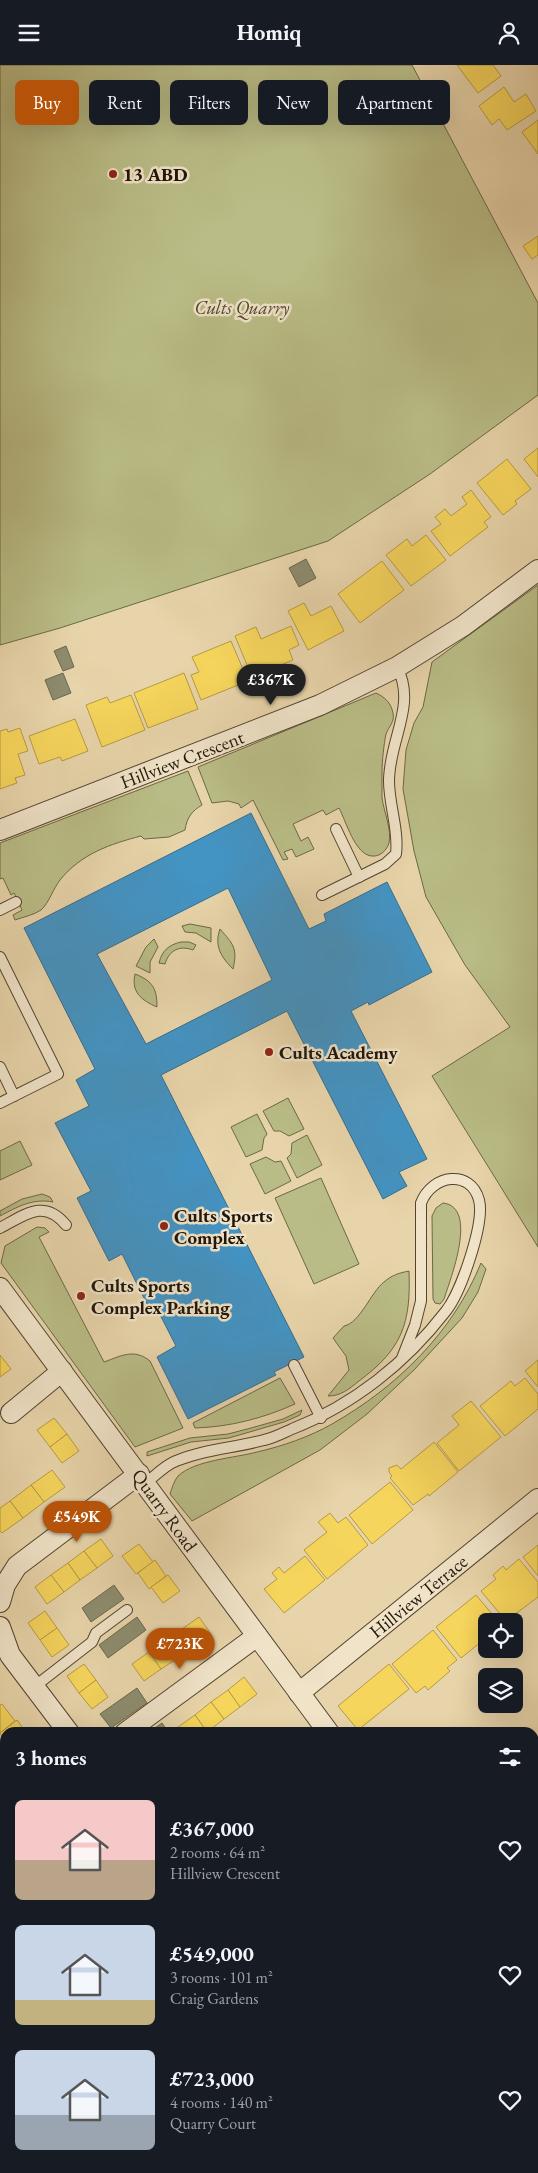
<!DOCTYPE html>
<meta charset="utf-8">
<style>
body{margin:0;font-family:"EB Garamond",serif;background:#20242c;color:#f1f3f6;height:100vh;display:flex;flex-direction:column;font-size:19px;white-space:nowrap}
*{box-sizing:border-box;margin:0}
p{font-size:16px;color:#9ea1a6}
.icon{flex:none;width:28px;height:28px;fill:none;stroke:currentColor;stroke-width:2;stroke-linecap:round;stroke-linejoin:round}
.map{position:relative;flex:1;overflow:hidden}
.details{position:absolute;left:0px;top:1662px;width:539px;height:446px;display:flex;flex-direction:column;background:#171b24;border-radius:15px 15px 0 0;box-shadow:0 5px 20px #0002}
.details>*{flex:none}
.banner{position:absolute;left:15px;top:15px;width:509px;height:45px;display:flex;gap:10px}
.fabs{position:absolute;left:478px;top:1548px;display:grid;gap:10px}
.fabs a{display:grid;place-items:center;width:45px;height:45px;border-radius:8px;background:#171b24;box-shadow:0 5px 20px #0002;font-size:25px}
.price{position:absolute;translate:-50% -42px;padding:0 11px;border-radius:18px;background:#b45309;color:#fff;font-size:16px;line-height:32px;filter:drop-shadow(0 1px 2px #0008)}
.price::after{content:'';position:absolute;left:50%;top:30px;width:15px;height:11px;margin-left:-8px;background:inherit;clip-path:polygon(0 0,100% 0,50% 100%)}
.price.on{background:#222;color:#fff}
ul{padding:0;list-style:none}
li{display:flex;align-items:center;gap:15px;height:125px;padding:0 15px}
li span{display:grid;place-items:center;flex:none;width:140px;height:100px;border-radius:8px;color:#555}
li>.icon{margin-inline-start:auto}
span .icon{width:60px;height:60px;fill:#fffc;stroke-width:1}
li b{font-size:21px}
h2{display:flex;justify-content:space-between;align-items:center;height:60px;padding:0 15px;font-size:21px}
.tag{padding:0 18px;border-radius:8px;background:#171b24;box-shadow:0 5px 20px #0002;font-size:18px;line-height:45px}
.tag.on{background:#b45309;color:#fff}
header{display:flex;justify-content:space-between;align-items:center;height:65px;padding:0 15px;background:#171b24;font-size:22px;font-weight:700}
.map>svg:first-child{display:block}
.green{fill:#b9bc86;stroke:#6c6848}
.homes{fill:#f6d55c;stroke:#b69b43}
.schools{fill:#4393c3;stroke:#386d8c;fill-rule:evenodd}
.industry{fill:#8c8c6e;stroke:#6b6850}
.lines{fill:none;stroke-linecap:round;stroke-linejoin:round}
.service-casing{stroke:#514532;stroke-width:12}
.minor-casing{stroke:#514532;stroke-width:22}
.service{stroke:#f0e3c8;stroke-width:10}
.minor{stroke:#f0e3c8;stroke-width:20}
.poi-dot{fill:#8f2418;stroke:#f0e3c8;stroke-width:2}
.labels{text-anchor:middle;stroke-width:5;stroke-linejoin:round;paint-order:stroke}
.poi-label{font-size:19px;font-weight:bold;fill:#1f150a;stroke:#f0e3c8;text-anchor:start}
.park-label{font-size:19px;font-style:italic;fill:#4d472f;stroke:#f0e3c8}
.street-label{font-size:19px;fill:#1f150a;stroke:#f0e3c8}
</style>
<header><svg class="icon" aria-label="menu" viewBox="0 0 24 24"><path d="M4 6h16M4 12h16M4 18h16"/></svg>Homiq<svg class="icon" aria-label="person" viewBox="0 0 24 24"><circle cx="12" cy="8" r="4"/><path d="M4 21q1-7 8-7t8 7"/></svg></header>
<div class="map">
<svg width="538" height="2108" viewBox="0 0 538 2108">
<rect width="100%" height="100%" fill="#e8d4aa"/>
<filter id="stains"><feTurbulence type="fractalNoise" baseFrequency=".004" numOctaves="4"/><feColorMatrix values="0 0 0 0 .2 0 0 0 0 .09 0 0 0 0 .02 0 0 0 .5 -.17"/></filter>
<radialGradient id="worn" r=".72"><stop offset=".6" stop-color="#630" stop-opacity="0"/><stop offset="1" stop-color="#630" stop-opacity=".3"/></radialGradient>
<g class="green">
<path d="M 0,0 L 412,0 L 538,238 L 538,330 L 430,409 L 328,476 L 60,563 L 0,580 Z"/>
<path d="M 538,520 L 538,1182 L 432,1011 L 510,962 L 465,900 L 426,832 L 414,786 L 403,724 L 406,685 L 414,658 L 423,642 L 432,597 Z"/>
<path d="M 376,628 C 385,632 391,638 393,648 C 395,657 389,661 386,669 C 384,678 382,697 382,706 C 382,715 382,724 382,733 C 384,747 392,765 389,778 C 387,785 380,792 372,791 C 355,790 346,756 339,743 L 326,750 L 323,745 L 293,759 L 301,776 L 308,772 L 314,784 L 296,792 L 292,784 L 284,787 L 288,794 L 283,795 L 253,735 L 241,743 L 239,739 L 228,736 L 212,738 L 198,702 Z"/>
<path d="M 188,706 L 202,740 C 192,746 187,752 185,765 L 169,772 L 144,774 L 141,771 C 110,779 81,789 60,815 C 53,824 49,838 41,845 C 34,850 23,852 15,855 L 13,850 L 22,845 L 14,828 L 11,830 L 3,813 L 0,814 L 0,778 Z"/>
<path d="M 190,859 L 211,863 L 211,877 L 196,868 L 185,867 L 182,861 Z"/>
<path d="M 220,864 C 233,879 238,883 233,904 C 221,892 214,881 220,864 Z"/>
<path d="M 154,874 L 158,882 L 150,897 L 150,908 L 136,901 L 146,882 Z"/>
<path d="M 181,877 L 189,877 L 196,880 L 193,885 C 180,880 169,885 165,899 L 159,898 C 162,886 168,880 181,877 Z"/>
<path d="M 135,909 C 153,916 157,924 157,942 C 141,935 131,927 135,909 Z"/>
<path d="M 288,1033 L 304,1064 L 289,1071 L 280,1066 L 274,1066 L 263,1046 Z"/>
<path d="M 257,1049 L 267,1069 L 264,1073 L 262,1085 L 246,1092 L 231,1062 Z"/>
<path d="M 307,1070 L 322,1100 L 297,1113 L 287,1093 L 291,1089 L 292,1078 Z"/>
<path d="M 20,1076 L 32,1100 L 0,1115 L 0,1086 Z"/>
<path d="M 266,1092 L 275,1097 L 281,1096 L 291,1116 L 265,1129 L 250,1099 Z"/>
<path d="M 321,1113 L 359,1199 L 314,1219 L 275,1133 Z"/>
<path d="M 42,1129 L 50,1132 L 53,1137 C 33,1133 17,1142 0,1151 L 0,1146 L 22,1134 Z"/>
<path d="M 443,1138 C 479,1142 450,1215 444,1234 L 440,1239 L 435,1238 L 433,1234 L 432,1151 L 436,1143 Z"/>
<path d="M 37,1162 L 45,1163 L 49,1167 L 39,1172 L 104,1297 C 121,1291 134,1283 150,1296 L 183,1363 L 135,1382 L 1,1198 L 5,1181 Z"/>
<path d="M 481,1198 L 486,1204 L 478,1227 L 462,1253 L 414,1305 L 367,1349 L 320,1385 L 192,1456 L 170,1429 C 172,1423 174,1416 178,1411 C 195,1395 235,1393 257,1387 C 283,1381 309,1372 332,1359 C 397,1322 453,1267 481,1198 Z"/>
<path d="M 409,1206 C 411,1259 402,1284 359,1316 C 349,1324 341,1331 328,1331 L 349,1305 L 346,1291 L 333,1273 L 344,1261 C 360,1258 371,1227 384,1217 C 392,1210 399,1208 409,1206 Z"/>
<path d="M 280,1313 L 295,1339 C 264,1353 230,1362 195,1363 L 193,1358 Z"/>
<path d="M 302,1345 L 300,1350 L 284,1357 L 229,1373 L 191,1377 L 147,1391 L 147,1387 L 190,1373 L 228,1369 L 251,1363 L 283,1354 Z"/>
</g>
<g class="homes">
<path d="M 457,0 L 493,0 L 501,11 L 478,28 Z"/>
<path d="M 504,22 L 514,37 L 526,29 L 536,46 L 507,65 L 499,54 L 492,60 L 479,41 Z"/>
<path d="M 538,55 L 538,89 L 522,67 Z"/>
<path d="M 538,171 L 538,190 L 532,194 L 523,181 Z"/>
<path d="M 538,383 L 538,412 L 524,394 Z"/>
<path d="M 507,394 L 531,424 L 515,436 L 517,439 L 503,450 L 477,418 Z"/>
<path d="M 471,425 L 491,452 L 484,457 L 488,462 L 450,491 L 431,466 L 441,459 L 435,452 L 445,444 L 451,451 L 467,439 L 462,432 Z"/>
<path d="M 426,470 L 446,495 L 411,521 L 386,490 L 407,474 L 412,481 Z"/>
<path d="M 382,496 L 404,525 L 360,558 L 338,529 Z"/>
<path d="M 304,538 L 311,551 L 331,541 L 344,566 L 308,585 L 288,546 Z"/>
<path d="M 291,561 L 299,580 L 289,585 L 293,595 L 252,612 L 235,571 L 256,562 L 261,574 Z"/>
<path d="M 231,576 L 248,616 L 201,635 L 191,610 L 199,607 L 192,592 Z"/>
<path d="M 184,608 L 198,644 L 148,663 L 134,628 Z"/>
<path d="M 131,630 L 145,665 L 102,682 L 86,640 L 107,632 L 110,638 Z"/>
<path d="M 75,654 L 88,686 L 62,696 L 60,692 L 39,699 L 29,671 Z"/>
<path d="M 20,663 L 28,686 L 18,689 L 25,710 L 15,713 L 17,718 L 0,724 L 0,666 L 7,664 L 8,667 Z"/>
<path d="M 0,1290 L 11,1304 L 0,1312 Z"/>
<path d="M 538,1295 L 538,1322 L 525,1306 Z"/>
<path d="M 525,1313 L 538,1329 L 538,1344 L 505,1371 L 480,1341 L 511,1316 L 515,1321 Z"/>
<path d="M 471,1336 L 501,1372 L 459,1406 L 437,1378 L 459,1360 L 452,1351 Z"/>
<path d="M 54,1353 L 67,1369 L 50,1382 L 37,1365 Z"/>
<path d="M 67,1369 L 79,1386 L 62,1398 L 50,1382 Z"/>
<path d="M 434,1377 L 458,1407 L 429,1431 L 428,1429 L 413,1440 L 390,1413 L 392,1411 L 389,1407 L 389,1403 L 397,1400 L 401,1404 Z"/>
<path d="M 52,1405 L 65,1422 L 44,1437 L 31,1420 Z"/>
<path d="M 390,1417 L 413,1445 L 372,1479 L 349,1450 Z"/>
<path d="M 31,1420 L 44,1437 L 23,1453 L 10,1436 Z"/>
<path d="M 10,1436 L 23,1453 L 2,1468 L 0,1466 L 0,1443 Z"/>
<path d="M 330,1448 L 338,1458 L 346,1452 L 368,1480 L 327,1514 L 304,1485 L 327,1467 L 318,1457 Z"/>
<path d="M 101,1474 L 113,1491 L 97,1503 L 84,1486 Z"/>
<path d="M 139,1479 L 153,1497 L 136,1509 L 122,1491 Z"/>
<path d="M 538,1480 L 538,1511 L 523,1492 Z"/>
<path d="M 84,1486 L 97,1503 L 80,1515 L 68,1498 Z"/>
<path d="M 305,1491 L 325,1515 L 284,1548 L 264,1524 L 277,1514 L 272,1508 L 279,1502 L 284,1508 Z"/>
<path d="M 519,1494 L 538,1517 L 538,1532 L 506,1556 L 481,1526 L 496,1514 L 493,1510 L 503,1501 L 506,1505 Z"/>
<path d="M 155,1495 L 166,1511 L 149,1524 L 138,1508 Z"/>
<path d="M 68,1498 L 80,1515 L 64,1527 L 51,1510 Z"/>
<path d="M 51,1510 L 64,1527 L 47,1539 L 35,1522 Z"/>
<path d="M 168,1510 L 180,1526 L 163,1538 L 151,1522 Z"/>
<path d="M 476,1530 L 498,1556 L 486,1556 L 486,1573 L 461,1593 L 436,1562 Z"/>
<path d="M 45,1546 L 57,1563 L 40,1575 L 28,1558 Z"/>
<path d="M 199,1552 L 211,1569 L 195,1581 L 182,1564 Z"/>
<path d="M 57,1563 L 69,1580 L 52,1592 L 40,1575 Z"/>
<path d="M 182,1564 L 195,1581 L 178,1593 L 166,1575 Z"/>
<path d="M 433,1565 L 457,1595 L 447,1603 L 450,1606 L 428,1625 L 425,1621 L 416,1628 L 392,1599 Z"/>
<path d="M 166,1575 L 178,1593 L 161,1604 L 149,1587 Z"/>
<path d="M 149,1587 L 161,1604 L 144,1616 L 132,1599 Z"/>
<path d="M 84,1599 L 96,1615 L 79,1628 L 67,1611 Z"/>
<path d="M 389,1599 L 409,1624 L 358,1665 L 338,1641 Z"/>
<path d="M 244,1612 L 257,1629 L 240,1642 L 228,1625 Z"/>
<path d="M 96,1615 L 108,1632 L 92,1644 L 79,1628 Z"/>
<path d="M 228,1625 L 240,1642 L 224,1654 L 211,1637 Z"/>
<path d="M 211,1637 L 224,1654 L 207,1667 L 195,1650 Z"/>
<path d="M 2,1639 L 15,1656 L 0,1668 L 0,1640 Z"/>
<path d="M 195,1650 L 207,1667 L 182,1668 L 178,1662 Z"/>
<path d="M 17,1655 L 26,1668 L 5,1668 L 5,1677 L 0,1668 Z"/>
<path d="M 5,1782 L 5,1813 L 0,1814 L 0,1783 Z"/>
<path d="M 5,1904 L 5,1935 L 0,1936 L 0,1905 Z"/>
<path d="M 534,1989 L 538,2003 L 538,2021 L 534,2023 Z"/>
<path d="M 3,2052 L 5,2083 L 0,2085 L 0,2053 Z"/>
<path d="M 235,2104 L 243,2104 L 245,2108 L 222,2108 Z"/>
<path d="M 253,2104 L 285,2104 L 286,2108 L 254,2108 Z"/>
<path d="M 285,2104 L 317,2104 L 318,2107 L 286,2108 Z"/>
</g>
<path class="schools" d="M 251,748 L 309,864 L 326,856 L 324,849 L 387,817 L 432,907 L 369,940 L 368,937 L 351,946 L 427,1094 L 399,1107 L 407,1121 L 383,1134 L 287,946 L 161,1010 L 304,1292 L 274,1307 L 276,1310 L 188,1354 L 157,1292 L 176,1281 L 156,1242 L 150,1245 L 122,1189 L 109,1196 L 77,1133 L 91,1126 L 55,1058 L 89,1041 L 76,1015 L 95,1004 L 24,863 ZM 228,823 L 272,915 L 146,979 L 97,889 Z"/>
<g class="industry">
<path d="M 306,494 L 316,513 L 299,522 L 289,503 Z"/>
<path d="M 66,581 L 74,602 L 63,606 L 54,586 Z"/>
<path d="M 63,608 L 71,628 L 53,635 L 45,615 Z"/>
<path d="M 114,1520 L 124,1534 L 91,1557 L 82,1543 Z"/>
<path d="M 137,1552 L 146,1565 L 108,1593 L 99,1580 Z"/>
<path d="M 137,1623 L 147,1638 L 111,1663 L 100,1649 Z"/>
<path d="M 162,1658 L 169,1668 L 148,1668 Z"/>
</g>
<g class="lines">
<defs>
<g id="service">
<path d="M 336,764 L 359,812"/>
<path d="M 322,830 L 385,799 L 396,789 C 399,765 389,740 389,716 C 389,675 417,640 397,602"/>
<path d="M 0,845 L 16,837"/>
<path d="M 0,892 L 58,1009 L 0,1038"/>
<path d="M 0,1002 L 14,1031"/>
<path d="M 0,1163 C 25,1150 44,1133 66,1160"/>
<path d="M 294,1300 L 321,1353"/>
<path d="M 146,1418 C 155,1411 165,1400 176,1396 C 204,1384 235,1383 264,1375 C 274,1373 283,1368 292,1364 C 353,1340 406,1298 446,1246 C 461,1227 485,1158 479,1135 C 471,1104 432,1109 421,1138 L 421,1236 L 415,1260 L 402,1293"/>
<path d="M 34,1622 L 92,1577 L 96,1568 L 127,1545"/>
</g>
<g id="minor">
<path d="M 0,765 L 320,640 L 397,602 L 463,561 L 538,505"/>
<path d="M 0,1223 L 329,1668"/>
<path d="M 11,1348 L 62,1306"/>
<path d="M 0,1537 L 5,1520 L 17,1501 L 139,1409"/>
<path d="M 0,1562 L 10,1590 L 69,1668"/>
<path d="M 299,1628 L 538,1434"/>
<path d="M 125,1668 L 257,1571"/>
<path d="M 0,1865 L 5,1864"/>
<path d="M 534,1914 L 538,1910"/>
<path d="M 534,1939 L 538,1945"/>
<path d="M 0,1998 L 5,1997"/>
<path d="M 99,2108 L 112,2104"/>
</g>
</defs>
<use href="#service" class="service-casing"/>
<use href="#minor" class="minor-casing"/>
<use href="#service" class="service"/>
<use href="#minor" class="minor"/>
</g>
<g class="poi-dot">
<circle cx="113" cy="109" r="5"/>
<circle cx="269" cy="987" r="5"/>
<circle cx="164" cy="1161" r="5"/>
<circle cx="81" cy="1231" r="5"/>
</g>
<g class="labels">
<g class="poi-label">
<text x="123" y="116">13 ABD</text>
<text x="279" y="994">Cults Academy</text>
<text x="174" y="1157">Cults Sports<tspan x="174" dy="22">Complex</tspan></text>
<text x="91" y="1227">Cults Sports<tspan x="91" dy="22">Complex Parking</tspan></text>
</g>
<g class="park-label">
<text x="242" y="249">Cults Quarry</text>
</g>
<g class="street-label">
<text transform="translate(182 694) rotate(-21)" y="7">Hillview Crescent</text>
<text transform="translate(165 1445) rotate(54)" y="7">Quarry Road</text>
<text transform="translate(418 1531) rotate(-39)" y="7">Hillview Terrace</text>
</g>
</g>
<rect width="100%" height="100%" filter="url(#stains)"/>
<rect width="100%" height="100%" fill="url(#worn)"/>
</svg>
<div class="fabs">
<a><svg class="icon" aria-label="locate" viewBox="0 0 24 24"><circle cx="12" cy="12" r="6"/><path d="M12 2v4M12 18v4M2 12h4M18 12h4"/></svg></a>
<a><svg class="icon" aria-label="layers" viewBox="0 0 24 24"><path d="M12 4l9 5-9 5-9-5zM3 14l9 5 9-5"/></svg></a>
</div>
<b class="price on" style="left:271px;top:641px">£367K</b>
<b class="price" style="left:77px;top:1478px">£549K</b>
<b class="price" style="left:180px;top:1605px">£723K</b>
<div class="banner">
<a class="tag on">Buy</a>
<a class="tag">Rent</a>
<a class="tag">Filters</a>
<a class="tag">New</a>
<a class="tag">Apartment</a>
</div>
<section class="details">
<h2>3 homes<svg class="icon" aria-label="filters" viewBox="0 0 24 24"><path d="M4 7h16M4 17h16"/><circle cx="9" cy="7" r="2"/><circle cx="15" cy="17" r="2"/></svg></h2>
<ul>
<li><span style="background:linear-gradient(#f6c9c9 60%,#b9a48a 0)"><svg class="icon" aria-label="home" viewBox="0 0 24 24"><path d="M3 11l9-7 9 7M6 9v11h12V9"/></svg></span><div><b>£367,000</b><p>2 rooms · 64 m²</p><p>Hillview Crescent</p></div><svg class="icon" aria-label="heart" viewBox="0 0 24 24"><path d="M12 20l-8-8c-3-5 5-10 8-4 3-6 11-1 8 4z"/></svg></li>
<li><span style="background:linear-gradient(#c9d6e8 75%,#c2b280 0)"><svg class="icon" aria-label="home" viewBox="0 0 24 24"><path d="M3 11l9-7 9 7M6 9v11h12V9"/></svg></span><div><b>£549,000</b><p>3 rooms · 101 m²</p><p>Craig Gardens</p></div><svg class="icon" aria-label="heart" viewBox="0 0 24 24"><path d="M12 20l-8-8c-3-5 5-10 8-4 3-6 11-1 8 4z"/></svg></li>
<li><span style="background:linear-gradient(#c9d6e8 65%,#9aa5b1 0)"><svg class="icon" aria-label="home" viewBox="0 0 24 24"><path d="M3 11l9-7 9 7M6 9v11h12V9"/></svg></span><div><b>£723,000</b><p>4 rooms · 140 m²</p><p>Quarry Court</p></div><svg class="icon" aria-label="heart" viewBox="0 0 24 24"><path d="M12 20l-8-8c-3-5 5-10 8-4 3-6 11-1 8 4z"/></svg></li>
</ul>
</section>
</div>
